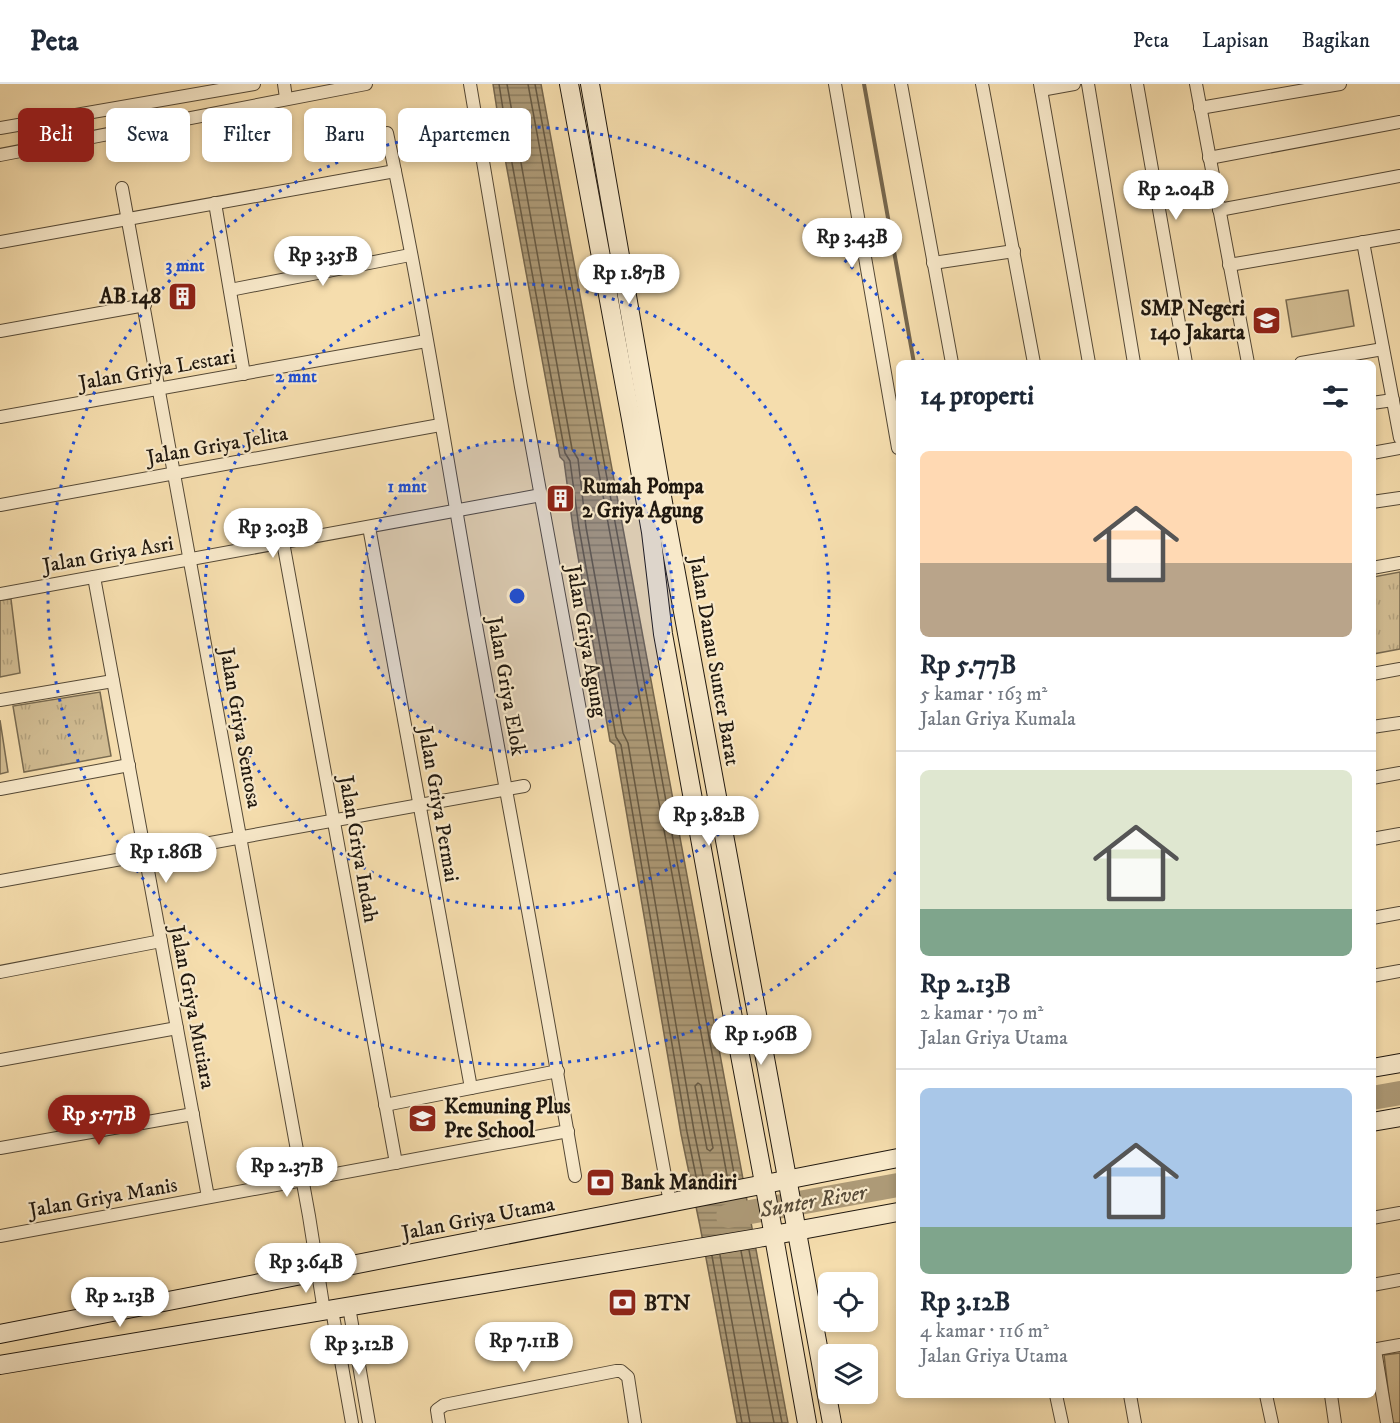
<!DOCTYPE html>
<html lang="id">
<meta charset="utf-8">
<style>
body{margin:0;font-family:"IM FELL DW Pica",serif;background:#f6f6f7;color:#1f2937;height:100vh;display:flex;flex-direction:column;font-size:22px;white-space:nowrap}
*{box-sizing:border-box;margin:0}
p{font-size:20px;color:#747a83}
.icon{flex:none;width:33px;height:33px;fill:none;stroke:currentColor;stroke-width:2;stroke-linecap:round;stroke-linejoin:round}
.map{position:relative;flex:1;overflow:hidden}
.panel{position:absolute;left:896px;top:276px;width:480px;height:1038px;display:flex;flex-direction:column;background:#fff;border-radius:9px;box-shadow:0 3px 9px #0003}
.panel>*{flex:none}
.hud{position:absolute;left:18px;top:24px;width:570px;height:54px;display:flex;gap:12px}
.buttons{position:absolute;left:818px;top:1188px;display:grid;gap:12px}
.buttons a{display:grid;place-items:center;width:60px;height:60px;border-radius:9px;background:#fff;box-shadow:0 3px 9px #0003;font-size:30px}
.price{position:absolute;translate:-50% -51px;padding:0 14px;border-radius:21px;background:#fff;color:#222;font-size:20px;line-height:39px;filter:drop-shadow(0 2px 3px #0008)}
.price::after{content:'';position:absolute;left:50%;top:36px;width:18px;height:14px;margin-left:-9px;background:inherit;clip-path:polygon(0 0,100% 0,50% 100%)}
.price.active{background:#8f2418;color:#fff}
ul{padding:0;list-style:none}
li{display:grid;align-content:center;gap:12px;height:318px;padding:0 24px}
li+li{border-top:2px solid #e0e1e3}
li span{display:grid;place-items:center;height:186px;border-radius:9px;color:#555}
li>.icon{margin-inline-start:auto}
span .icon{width:108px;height:108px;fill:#fffc;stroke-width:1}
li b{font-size:26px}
h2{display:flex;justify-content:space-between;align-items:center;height:72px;padding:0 24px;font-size:26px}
.chip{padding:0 21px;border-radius:9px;background:#fff;box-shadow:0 3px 9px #0003;font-size:21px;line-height:54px}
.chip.active{background:#8f2418;color:#fff}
header{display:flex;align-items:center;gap:36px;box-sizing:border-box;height:84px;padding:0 30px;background:#fff;border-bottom:2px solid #e0e1e3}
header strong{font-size:28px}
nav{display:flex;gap:33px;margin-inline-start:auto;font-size:21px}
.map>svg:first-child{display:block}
.grass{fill:url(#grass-tufts);stroke:#786a50;stroke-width:1.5}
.pitch{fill:#d1bc92;stroke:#786a50;stroke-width:1.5}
.water{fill:url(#water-rules);stroke:#75664d;stroke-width:1.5}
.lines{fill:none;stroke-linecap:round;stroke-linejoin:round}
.shore{stroke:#665943;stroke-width:1.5}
.stream{stroke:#75664d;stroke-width:4}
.river{stroke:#ad9a77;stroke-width:24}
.street-casing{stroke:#554936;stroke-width:14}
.secondary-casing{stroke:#20180f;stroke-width:20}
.street{stroke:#f8e9ca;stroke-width:12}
.secondary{stroke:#f8e9ca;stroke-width:18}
.ring{fill:none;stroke:#1d4ed8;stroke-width:3;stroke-dasharray:3 6}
.labels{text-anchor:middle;stroke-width:4.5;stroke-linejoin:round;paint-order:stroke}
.poi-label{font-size:21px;font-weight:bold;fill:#20180f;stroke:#f8e9ca;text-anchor:start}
.street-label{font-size:21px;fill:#20180f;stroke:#f8e9ca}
.water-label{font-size:22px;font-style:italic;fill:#584c39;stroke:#f8e9ca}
.centre{fill:#1d4ed8;stroke:#f8e9ca;stroke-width:3}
.ring-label{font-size:18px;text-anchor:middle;font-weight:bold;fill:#1d4ed8;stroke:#f8e9ca;stroke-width:4.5;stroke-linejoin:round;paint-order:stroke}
</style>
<header>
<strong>Peta</strong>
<nav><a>Peta</a><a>Lapisan</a><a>Bagikan</a></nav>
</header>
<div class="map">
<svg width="1400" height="1339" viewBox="0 0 1400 1339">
<defs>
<pattern id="grass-tufts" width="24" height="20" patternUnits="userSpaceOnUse" patternTransform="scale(1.5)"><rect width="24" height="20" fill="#d1bc92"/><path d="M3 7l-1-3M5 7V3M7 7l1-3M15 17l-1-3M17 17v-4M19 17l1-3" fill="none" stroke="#b3a17d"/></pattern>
<pattern id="water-rules" width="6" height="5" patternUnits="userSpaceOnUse" patternTransform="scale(1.5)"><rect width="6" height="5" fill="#ad9a77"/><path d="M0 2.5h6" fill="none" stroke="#8c7d60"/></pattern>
</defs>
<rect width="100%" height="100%" fill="#f5ddad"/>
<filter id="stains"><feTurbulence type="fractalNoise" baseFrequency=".00333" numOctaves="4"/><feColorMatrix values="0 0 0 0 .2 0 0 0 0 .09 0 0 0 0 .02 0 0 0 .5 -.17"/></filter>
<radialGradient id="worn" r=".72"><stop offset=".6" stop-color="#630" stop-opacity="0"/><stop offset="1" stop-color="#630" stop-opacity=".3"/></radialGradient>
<g class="grass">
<path d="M 1400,488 L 1400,565 L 1373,570 L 1373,493 Z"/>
<path d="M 11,515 L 20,589 L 0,593 L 0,516 Z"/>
<path d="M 100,608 L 111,672 L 24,688 L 13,622 Z"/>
</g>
<g class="pitch">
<path d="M 1348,206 L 1354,242 L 1292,253 L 1286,216 Z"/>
<path d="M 0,636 L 8,688 L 0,690 Z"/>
<path d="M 1400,1269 L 1400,1339 L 1392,1339 L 1384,1271 Z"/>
</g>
<path class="water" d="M 493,0 L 541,0 L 788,1339 L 737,1339 L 700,1142 L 681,1050 L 615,661 L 610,657 L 573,444 L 564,377 L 560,373 L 502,58 Z"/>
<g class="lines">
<g class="shore">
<path d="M 499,0 L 508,57 L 565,369 L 570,377 L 579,444 L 616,653 L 621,661 L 687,1048 L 698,1102"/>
<path d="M 507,0 L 572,365 L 578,375 L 586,443 L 623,649 L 628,659 L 694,1047 L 705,1101"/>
<path d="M 528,0 L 728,1097"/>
<path d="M 535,0 L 735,1095"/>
<path d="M 698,999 L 701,1001 L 713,1064 L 710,1067 L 707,1065 L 695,1002 Z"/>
<path d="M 749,1166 L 782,1339"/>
<path d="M 741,1167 L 774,1339"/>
<path d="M 720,1171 L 750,1339"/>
<path d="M 712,1172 L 742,1339"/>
</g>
<path class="stream" d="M 864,0 L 914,279"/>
<g class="river">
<path d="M 1372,1014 L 1400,1009"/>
<path d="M 728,1132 L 898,1101"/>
</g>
<defs>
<g id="street">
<path d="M 284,0 L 286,14"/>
<path d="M 470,0 L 521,303 L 670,1119"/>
<path d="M 835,0 L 898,364"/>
<path d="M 901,0 L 952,279"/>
<path d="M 982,0 L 1034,279"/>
<path d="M 1040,0 L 1089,279"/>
<path d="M 1088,0 L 1134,279"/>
<path d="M 1137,0 L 1186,279"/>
<path d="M 1196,0 L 1248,279"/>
<path d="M 1041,6 L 1074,0"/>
<path d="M 1200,24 L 1340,0"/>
<path d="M 0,44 L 254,0"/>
<path d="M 387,49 C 422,212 447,377 476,541 C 509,725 544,908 575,1092"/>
<path d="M 0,71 L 366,0"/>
<path d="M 1209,74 L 1400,38"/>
<path d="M 122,104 L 309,1132 L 324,1227"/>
<path d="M 215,119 L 244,290"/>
<path d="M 1219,126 L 1400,92"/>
<path d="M 0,158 L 395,87"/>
<path d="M 1363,158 L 1400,354"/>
<path d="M 933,179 L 1014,167"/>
<path d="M 1229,181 L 1400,152"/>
<path d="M 230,206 L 410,171"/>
<path d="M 0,247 L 145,221"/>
<path d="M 1301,279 L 1383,265"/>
<path d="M 1372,319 L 1393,316"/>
<path d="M 0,333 L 426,257"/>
<path d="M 1372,369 L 1400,364"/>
<path d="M 1372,418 L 1400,414"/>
<path d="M 0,421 L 440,341"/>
<path d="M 369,443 L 471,1004"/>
<path d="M 283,458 L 396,1079"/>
<path d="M 1372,484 L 1400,479"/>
<path d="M 94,493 L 208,1113"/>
<path d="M 0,510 L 541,411"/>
<path d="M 1372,590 L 1400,585"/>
<path d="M 0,616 L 113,597"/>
<path d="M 1372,643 L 1400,639"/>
<path d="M 1372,694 L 1400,689"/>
<path d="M 0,705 L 129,681"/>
<path d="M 1372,755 L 1400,750"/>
<path d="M 0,797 L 524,702"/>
<path d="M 1372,834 L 1400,829"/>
<path d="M 0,888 L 161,857"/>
<path d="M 1372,892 L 1400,887"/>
<path d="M 0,976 L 177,944"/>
<path d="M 385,1021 L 558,987"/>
<path d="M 0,1064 L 193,1030"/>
<path d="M 1372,1134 L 1400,1129"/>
<path d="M 0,1152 L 568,1047"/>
<path d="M 1372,1201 L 1400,1196"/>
<path d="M 349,1223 L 369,1339"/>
<path d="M 332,1226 L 352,1339"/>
<path d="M 1372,1266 L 1400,1261"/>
<path d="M 1375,1266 L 1387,1339"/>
<path d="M 1056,1311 L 1062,1339"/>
<path d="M 1130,1311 L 1135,1339"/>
<path d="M 1266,1311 L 1272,1339"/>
<path d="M 1331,1311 L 1335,1339"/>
<path d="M 439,1339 L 437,1326 L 444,1321 L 616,1287 L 621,1287 L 628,1293 L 635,1339"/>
</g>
<g id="secondary">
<path d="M 569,0 L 631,335 L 651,448 L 663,550 L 721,870 L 771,1136 L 807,1339"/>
<path d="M 590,0 L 664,424 L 832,1339"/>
<path d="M 1372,984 L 1400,979"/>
<path d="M 1372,1038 L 1400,1033"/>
<path d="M 0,1250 L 898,1074"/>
<path d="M 0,1281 L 758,1154 L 898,1128"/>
</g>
</defs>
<use href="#street" class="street-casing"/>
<use href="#secondary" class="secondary-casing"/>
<use href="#street" class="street"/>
<use href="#secondary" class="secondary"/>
</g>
<circle cx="517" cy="512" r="156" fill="#1d4ed8" fill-opacity=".12"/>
<g class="ring">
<circle cx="517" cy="512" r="156"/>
<circle cx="517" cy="512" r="312"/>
<path d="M896 788A469 469 0 1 1 923 277"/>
</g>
<defs>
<symbol id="building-square" viewBox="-11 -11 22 22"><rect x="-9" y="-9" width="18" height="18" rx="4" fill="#8f2418" stroke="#f8e9ca"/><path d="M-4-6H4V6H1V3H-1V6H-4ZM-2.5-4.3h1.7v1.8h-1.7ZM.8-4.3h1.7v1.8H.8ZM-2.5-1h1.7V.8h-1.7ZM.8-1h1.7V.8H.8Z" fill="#fff"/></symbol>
<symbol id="school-square" viewBox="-11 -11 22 22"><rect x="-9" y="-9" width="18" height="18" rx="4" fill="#8f2418" stroke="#f8e9ca"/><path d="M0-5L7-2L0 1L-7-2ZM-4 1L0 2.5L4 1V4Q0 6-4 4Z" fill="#fff"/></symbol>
<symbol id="bank-square" viewBox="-11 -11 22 22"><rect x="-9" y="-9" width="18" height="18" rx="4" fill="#8f2418" stroke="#f8e9ca"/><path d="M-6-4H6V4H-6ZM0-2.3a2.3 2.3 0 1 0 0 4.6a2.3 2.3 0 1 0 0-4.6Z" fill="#fff"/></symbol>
</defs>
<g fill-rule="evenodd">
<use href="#building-square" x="166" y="196" width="33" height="33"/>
<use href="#school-square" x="1250" y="220" width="33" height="33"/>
<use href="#building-square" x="544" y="398" width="33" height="33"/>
<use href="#school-square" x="406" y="1018" width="33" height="33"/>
<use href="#bank-square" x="584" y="1082" width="33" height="33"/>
<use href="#bank-square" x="606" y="1202" width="33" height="33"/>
</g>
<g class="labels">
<g class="poi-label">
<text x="161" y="219" text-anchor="end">AB 148</text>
<text x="1245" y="231" text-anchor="end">SMP Negeri<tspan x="1245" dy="24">140 Jakarta</tspan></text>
<text x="582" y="409">Rumah Pompa<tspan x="582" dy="24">2 Griya Agung</tspan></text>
<text x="444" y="1029">Kemuning Plus<tspan x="444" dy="24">Pre School</tspan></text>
<text x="621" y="1105">Bank Mandiri</text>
<text x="644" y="1226">BTN</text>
</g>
<g class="street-label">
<text transform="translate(157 285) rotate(-10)" y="7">Jalan Griya Lestari</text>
<text transform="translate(217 361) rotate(-10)" y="7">Jalan Griya Jelita</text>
<text transform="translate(108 470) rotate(-10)" y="7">Jalan Griya Asri</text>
<text transform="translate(587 557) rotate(80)" y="7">Jalan Griya Agung</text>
<text transform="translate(715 577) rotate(80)" y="7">Jalan Danau Sunter Barat</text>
<text transform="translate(507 602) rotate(80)" y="7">Jalan Griya Elok</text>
<text transform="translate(241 644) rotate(80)" y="7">Jalan Griya Sentosa</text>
<text transform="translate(439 720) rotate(80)" y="7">Jalan Griya Permai</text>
<text transform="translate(359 765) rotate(80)" y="7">Jalan Griya Indah</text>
<text transform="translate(193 923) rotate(79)" y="7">Jalan Griya Mutiara</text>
<text transform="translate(103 1113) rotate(-10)" y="7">Jalan Griya Manis</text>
<text transform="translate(478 1134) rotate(-11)" y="7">Jalan Griya Utama</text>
</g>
<g class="water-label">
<text transform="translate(813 1116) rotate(-10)" y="8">Sunter River</text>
</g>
</g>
<circle cx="517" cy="512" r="9" class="centre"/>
<g class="ring-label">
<text x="185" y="187">3 mnt</text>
<text x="296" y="298">2 mnt</text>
<text x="407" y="408">1 mnt</text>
</g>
<rect width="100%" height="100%" filter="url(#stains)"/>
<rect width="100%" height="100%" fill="url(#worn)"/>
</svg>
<div class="buttons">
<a><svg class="icon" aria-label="locate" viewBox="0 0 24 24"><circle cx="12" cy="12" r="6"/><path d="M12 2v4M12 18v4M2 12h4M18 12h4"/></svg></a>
<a><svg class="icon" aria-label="layers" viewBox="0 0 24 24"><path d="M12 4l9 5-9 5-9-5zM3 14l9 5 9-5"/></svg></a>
</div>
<b class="price" style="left:1176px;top:137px">Rp 2.04B</b>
<b class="price" style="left:852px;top:185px">Rp 3.43B</b>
<b class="price" style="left:323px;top:203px">Rp 3.35B</b>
<b class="price" style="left:629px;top:221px">Rp 1.87B</b>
<b class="price" style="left:273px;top:475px">Rp 3.03B</b>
<b class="price" style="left:709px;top:763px">Rp 3.82B</b>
<b class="price" style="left:166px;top:800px">Rp 1.86B</b>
<b class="price" style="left:761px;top:982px">Rp 1.96B</b>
<b class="price active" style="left:99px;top:1062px">Rp 5.77B</b>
<b class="price" style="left:287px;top:1114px">Rp 2.37B</b>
<b class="price" style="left:306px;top:1210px">Rp 3.64B</b>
<b class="price" style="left:120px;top:1244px">Rp 2.13B</b>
<b class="price" style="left:524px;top:1289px">Rp 7.11B</b>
<b class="price" style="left:359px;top:1292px">Rp 3.12B</b>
<div class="hud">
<a class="chip active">Beli</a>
<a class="chip">Sewa</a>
<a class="chip">Filter</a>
<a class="chip">Baru</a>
<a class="chip">Apartemen</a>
</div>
<section class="panel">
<h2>14 properti<svg class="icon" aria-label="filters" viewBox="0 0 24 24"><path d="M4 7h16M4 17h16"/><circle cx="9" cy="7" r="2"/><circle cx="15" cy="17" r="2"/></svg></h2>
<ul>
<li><span style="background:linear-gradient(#ffd9b3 60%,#b9a48a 0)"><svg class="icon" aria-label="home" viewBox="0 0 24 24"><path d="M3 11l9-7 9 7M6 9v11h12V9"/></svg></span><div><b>Rp 5.77B</b><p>5 kamar · 163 m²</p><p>Jalan Griya Kumala</p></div></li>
<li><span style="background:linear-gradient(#dfe7d0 75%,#7fa58c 0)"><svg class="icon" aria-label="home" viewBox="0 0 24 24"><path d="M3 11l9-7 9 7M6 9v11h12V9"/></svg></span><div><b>Rp 2.13B</b><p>2 kamar · 70 m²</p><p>Jalan Griya Utama</p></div></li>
<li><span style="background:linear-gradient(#a9c7e8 75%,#7fa58c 0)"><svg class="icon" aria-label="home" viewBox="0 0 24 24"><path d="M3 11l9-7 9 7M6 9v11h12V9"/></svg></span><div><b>Rp 3.12B</b><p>4 kamar · 116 m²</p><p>Jalan Griya Utama</p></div></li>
</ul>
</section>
</div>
